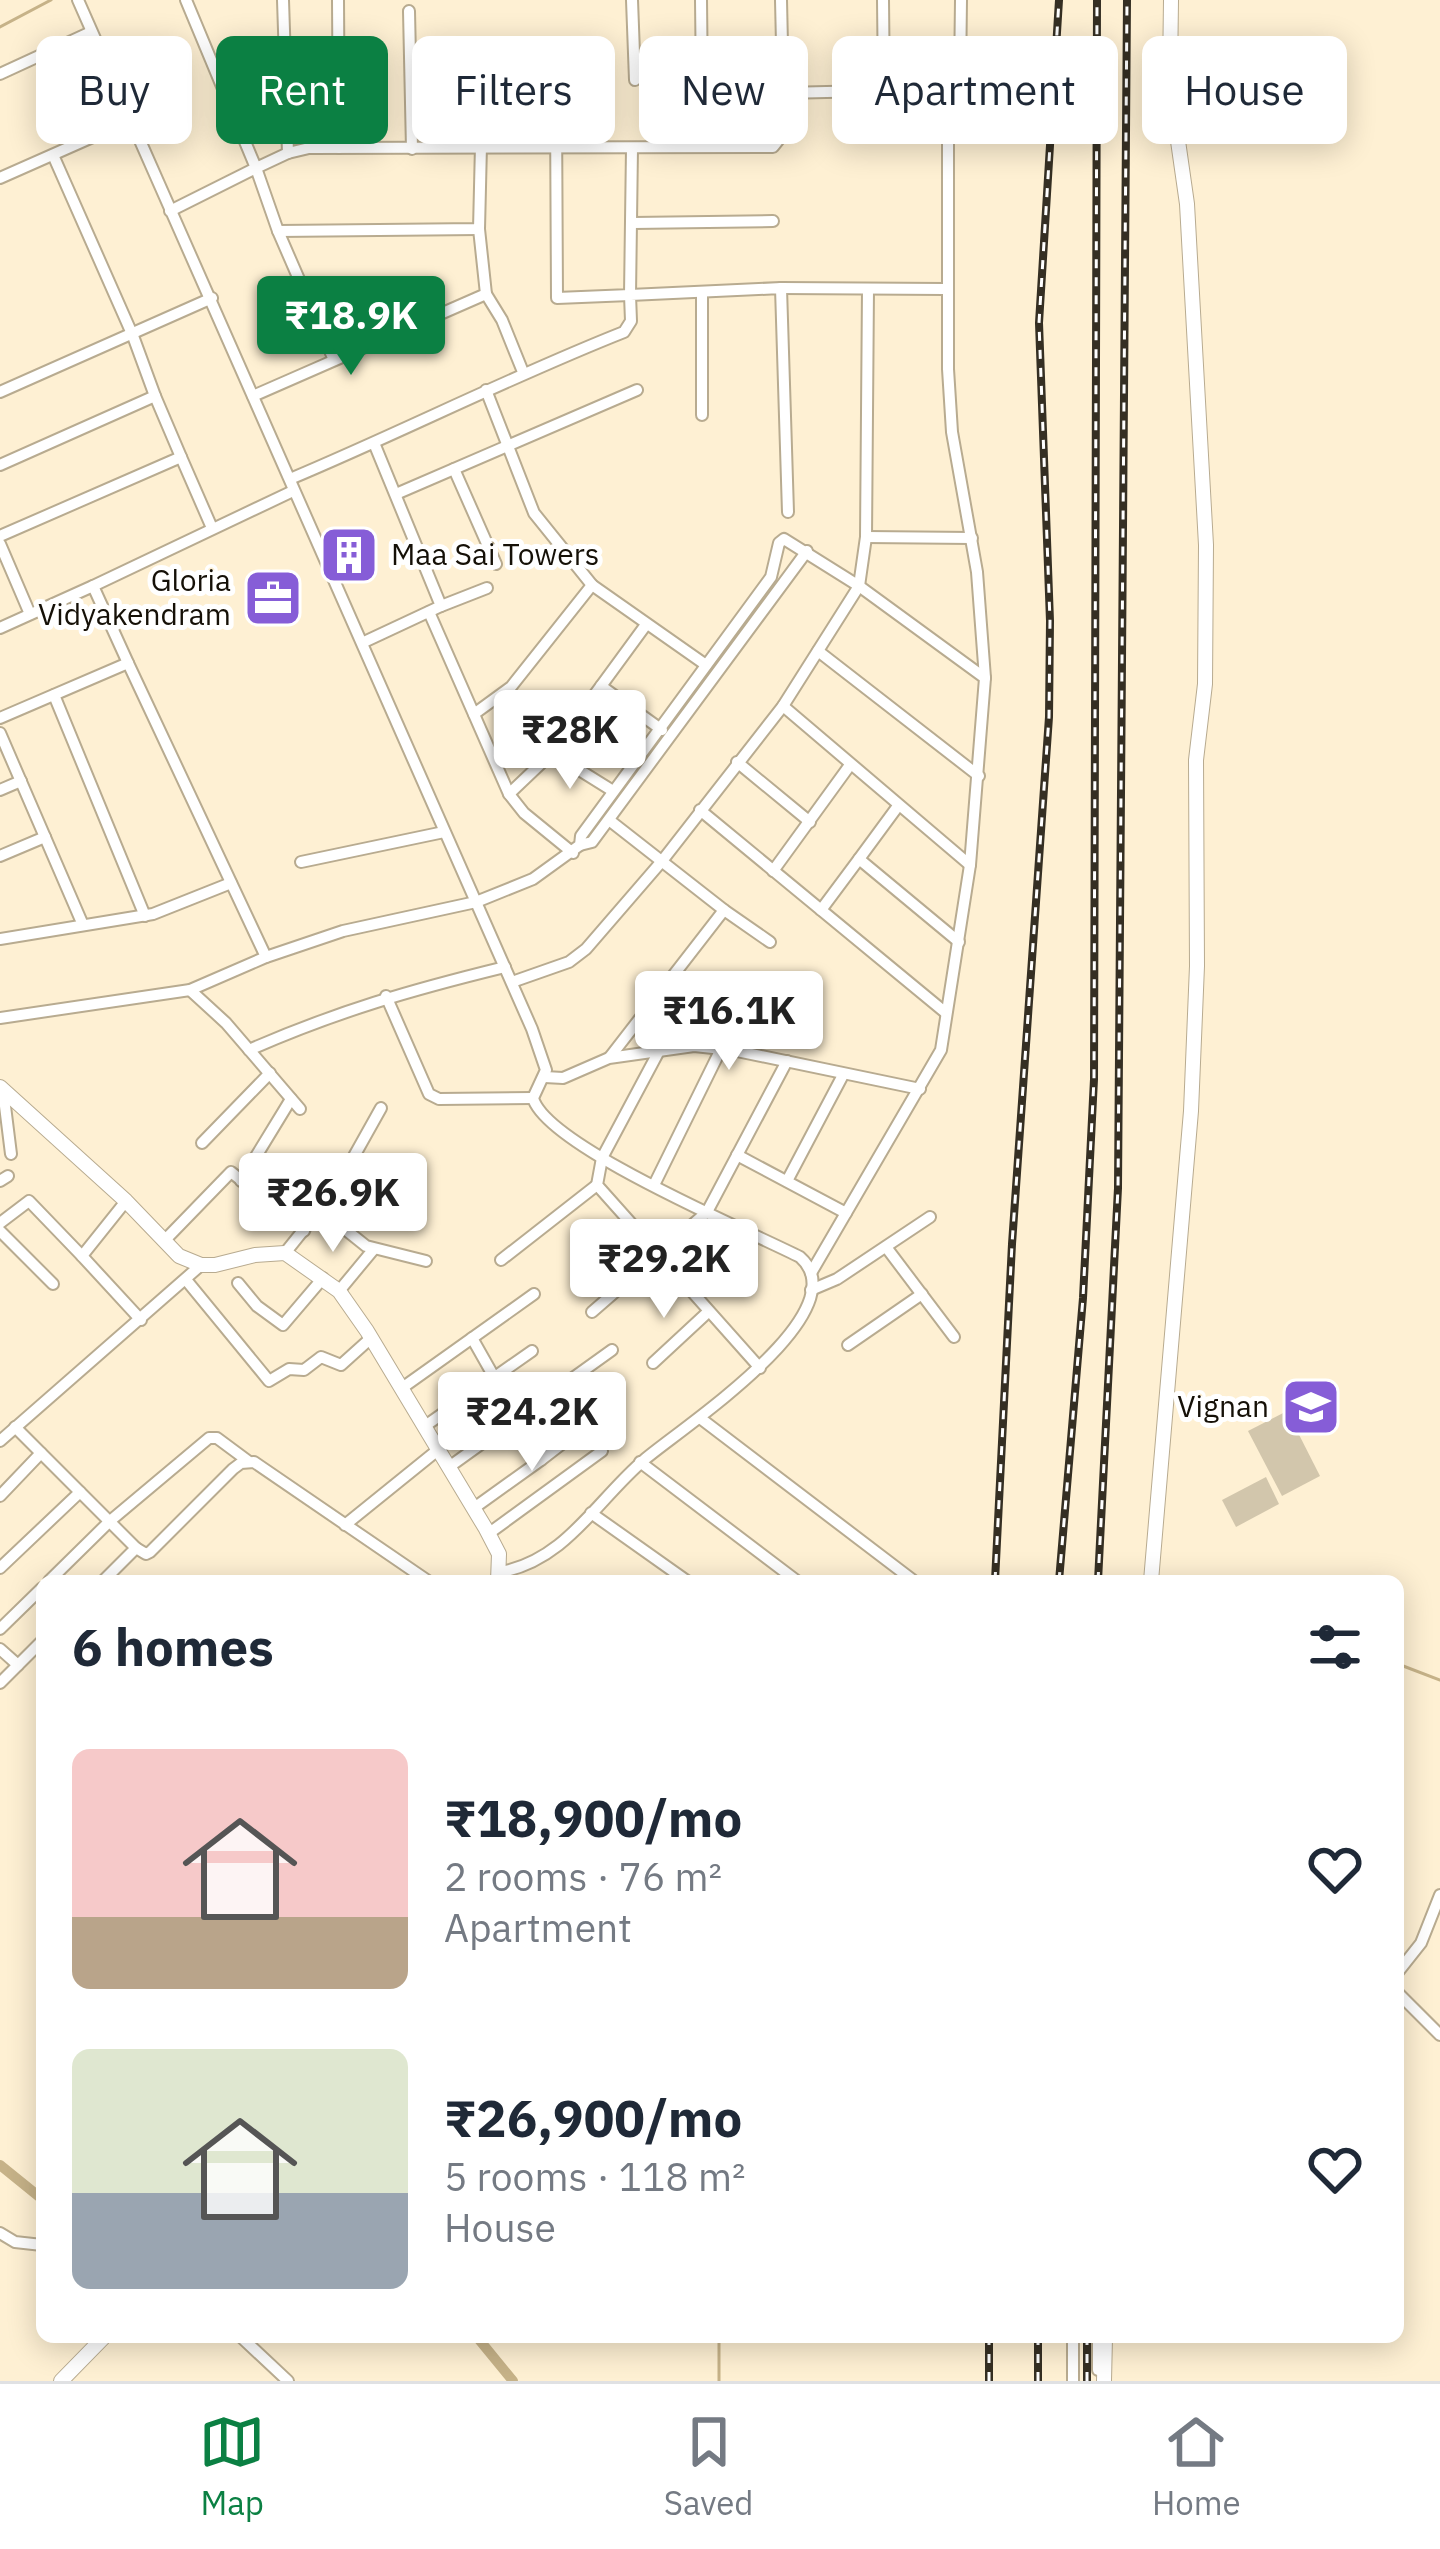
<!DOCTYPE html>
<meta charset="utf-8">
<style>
body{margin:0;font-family:"IBM Plex Sans",sans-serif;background:#f6f6f7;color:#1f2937;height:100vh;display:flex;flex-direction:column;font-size:45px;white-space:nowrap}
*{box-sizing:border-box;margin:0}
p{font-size:39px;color:#747a83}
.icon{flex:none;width:66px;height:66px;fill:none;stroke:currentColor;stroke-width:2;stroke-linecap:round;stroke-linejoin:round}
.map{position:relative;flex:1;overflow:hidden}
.sheet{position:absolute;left:36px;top:1575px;width:1368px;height:768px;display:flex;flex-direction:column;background:#fff;border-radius:18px;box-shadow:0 6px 30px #0003}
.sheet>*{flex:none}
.banner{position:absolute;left:36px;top:36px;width:1368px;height:108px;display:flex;gap:24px}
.price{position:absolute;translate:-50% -102px;padding:0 27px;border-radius:12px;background:#fff;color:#222;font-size:39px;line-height:78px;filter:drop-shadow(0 3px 6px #0008)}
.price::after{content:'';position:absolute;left:50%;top:72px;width:36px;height:27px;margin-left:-18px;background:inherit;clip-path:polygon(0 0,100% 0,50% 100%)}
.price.current{background:#0b8043;color:#fff}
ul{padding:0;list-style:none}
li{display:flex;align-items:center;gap:36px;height:300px;padding:0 36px}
li span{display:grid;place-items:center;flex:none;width:336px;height:240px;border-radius:18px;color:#555}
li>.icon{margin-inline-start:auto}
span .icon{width:144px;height:144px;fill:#fffc;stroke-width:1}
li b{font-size:51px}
h2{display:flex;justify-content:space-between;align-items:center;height:144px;padding:0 36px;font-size:51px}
.chip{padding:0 42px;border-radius:18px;background:#fff;box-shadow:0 6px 30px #0003;font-size:42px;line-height:108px}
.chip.current{background:#0b8043;color:#fff}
.tabs{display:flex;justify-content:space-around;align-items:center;height:168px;border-top:3px solid #e0e1e3;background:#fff;font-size:33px;color:#747a83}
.tabs a{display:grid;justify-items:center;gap:6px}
.tabs .current{color:#0b8043}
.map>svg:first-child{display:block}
.green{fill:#d2c6ac}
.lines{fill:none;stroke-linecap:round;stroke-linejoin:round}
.stream{stroke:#c6b288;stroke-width:3}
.canal{stroke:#c6b288;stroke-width:10}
.street-casing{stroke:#b8ab90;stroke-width:14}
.secondary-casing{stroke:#b8ab90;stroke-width:16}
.street{stroke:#fff;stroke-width:10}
.secondary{stroke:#fff;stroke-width:14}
.rail-casing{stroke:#352f23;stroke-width:8}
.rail{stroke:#fff;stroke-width:3;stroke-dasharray:9;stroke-linecap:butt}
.labels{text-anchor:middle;stroke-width:10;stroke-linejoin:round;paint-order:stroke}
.poi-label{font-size:30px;fill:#151007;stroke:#fff;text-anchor:end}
</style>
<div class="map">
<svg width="1440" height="2381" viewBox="0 0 1440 2381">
<rect width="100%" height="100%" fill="#fef0d3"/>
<g class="green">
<path d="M 1287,1411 L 1320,1476 L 1282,1496 L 1248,1431 Z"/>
<path d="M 1266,1477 L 1279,1504 L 1236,1527 L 1222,1500 Z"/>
</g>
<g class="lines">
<g class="stream">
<path d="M 0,27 L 51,0"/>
<path d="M 1398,1664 L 1440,1680"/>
<path d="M 719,2381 L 719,2337"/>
</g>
<g class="canal">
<path d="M 0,2165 L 42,2199"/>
<path d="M 477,2337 L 513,2381"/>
</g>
<defs>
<g id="street">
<path d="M 78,0 L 532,1029 L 546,1070 L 533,1098 C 546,1146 749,1231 800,1257 C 862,1312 677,1431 644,1460 C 597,1500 566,1560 501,1572"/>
<path d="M 186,0 L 256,168 L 288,153 L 309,148 L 773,147 L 784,133 L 781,0"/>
<path d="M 283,0 L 288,153"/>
<path d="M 338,0 L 339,148"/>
<path d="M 632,0 L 635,80"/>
<path d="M 701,0 L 702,88"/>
<path d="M 883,0 L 884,92"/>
<path d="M 409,11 L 412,149"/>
<path d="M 0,74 L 91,32"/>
<path d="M 948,91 L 948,369 L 952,432 L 977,572 L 985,678"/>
<path d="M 784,93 L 954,89 L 960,78 L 961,0"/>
<path d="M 556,107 L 557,298 L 630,295 L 632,148"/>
<path d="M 0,178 L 131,120"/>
<path d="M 170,211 L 256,168 L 278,231 L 334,360"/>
<path d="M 633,223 L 773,221"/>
<path d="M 278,231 L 479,229 L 482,103"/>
<path d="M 781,288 L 945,289"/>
<path d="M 702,292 L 702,415"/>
<path d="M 486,294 L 502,320 L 523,372"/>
<path d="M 486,390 L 534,513 L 592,585"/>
<path d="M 0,392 L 212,298"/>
<path d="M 253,396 L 486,294 L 479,229"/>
<path d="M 181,457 L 212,528"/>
<path d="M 0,465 L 155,396 L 133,336 L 53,155"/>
<path d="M 454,469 L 496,564"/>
<path d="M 290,479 C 402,432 510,377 624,332 L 631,321 L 630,295 L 781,288 L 788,512"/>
<path d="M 396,494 L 637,390"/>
<path d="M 0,536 L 181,457 L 155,396"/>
<path d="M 866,537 L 972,538"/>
<path d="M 0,544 L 30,614"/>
<path d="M 93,586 L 293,491"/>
<path d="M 441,606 L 487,588"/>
<path d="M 429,612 L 509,794 L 524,813 L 573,853"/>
<path d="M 0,628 L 93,586 L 128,663"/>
<path d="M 364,642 L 441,606 L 374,443"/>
<path d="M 818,651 L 979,776"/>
<path d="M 601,686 L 662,730"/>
<path d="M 54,695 L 145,916"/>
<path d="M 783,706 L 970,865"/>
<path d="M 474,714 L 511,687 L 592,585 L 706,665"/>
<path d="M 0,718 L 128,663 L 266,957"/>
<path d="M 0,733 L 83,925"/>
<path d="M 552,753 L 613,791"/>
<path d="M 737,762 L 810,822"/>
<path d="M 0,790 L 21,781"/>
<path d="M 509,794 L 552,753 L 645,626"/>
<path d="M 898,806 L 859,859 L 959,942"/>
<path d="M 700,810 L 946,1013"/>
<path d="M 609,820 L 724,910 L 610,1057"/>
<path d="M 580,845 L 592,842 L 807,551"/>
<path d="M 0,856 L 45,837"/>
<path d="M 301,862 L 444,832"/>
<path d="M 773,871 L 850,765"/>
<path d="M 724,910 L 770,942"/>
<path d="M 821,910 L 859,859"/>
<path d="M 0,939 L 153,914 L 231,883"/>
<path d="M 512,982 L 569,962 L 586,949 L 662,861 L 783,706 L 859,586 L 866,537 L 868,289"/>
<path d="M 190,990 L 226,1023 L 300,1109"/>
<path d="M 386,996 L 429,1094 L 439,1099 L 533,1098"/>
<path d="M 0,1018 L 190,990 L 266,957 L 343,931 L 476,902 L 533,879 L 580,845 L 581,836 L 771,577 L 779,543 L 784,539 L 859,586 L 985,678 L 970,865 L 941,1050 L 811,1273"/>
<path d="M 249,1050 C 338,1011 411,990 505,967"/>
<path d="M 659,1051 L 602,1158 L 597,1185 L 760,1368"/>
<path d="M 545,1077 L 563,1078 L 609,1058 L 694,1046 L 732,1050 L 920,1089"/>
<path d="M 3,1090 L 11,1154"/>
<path d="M 202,1143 L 270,1073"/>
<path d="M 737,1155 L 846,1213"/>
<path d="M 0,1181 L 8,1176"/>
<path d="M 241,1181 L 291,1099"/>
<path d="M 787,1181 L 843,1075"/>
<path d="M 654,1185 L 721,1049"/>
<path d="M 321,1210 L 366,1246 L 426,1261"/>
<path d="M 0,1223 L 29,1201 L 82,1256 L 126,1201"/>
<path d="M 0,1231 L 53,1284"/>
<path d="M 165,1240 L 231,1172 C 255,1192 281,1207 304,1231"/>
<path d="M 886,1247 L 954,1337"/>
<path d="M 285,1253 L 334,1192 L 381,1108"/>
<path d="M 82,1256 L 141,1320"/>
<path d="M 501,1260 L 597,1185"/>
<path d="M 187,1281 L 269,1381 L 289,1369 L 304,1370 L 321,1357 L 341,1365 L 371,1338"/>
<path d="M 238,1283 L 257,1306 L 283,1325 L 323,1278"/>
<path d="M 811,1290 L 837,1279 L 930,1217"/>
<path d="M 339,1291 L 373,1250"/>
<path d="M 592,1312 L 707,1212 L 787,1061"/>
<path d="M 472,1338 L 541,1460 L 474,1508"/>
<path d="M 848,1345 L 922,1294"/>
<path d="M 653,1363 L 708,1312"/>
<path d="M 402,1388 L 534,1294"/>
<path d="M 700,1418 L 914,1581"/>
<path d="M 425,1426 L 532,1351"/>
<path d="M 15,1427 L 136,1548 L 103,1581"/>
<path d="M 0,1441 L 201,1265"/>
<path d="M 541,1460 L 585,1426"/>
<path d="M 640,1462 L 797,1581"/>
<path d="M 449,1467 L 612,1350"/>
<path d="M 0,1496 L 41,1453"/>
<path d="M 591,1513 L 687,1581"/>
<path d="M 345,1525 L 439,1449"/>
<path d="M 488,1534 L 602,1451"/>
<path d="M 136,1548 L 146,1554 L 150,1552 L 233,1469 L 241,1463 L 254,1462 L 428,1581"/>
<path d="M 0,1568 L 80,1492"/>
<path d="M 49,1581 L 110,1521 L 209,1438 L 217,1438 L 248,1461"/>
<path d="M 0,1629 L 42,1588"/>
<path d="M 0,1649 L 18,1665"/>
<path d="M 0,1683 L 42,1641"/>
<path d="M 1398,1972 L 1421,1943 L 1440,1895"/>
<path d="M 1398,1993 L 1440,2035"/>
<path d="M 0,2233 L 15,2242 L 42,2245"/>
<path d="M 241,2337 L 288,2381"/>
<path d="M 1098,2370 L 1098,2337"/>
<path d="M 1073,2381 L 1073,2337"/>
</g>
<g id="secondary">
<path d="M 0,1087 L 126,1201 L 179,1256 L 201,1265 L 215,1265 L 255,1255 L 285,1253 L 339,1291 L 367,1331 L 486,1529 L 499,1554 L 498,1581"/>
<path d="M 1151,1581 L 1191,1111 L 1197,966 L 1196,760 L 1205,684 L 1206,545 L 1187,204 L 1178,141 L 1165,106 L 1170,75 L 1171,0"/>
<path d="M 61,2381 L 104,2337"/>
<path d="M 1104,2381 L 1105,2337"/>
</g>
</defs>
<use href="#street" class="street-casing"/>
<use href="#secondary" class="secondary-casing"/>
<use href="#street" class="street"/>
<use href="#secondary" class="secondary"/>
<defs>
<g id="rail">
<path d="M 995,1581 L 1012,1244 L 1049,717 L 1050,621 L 1039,323 L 1059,0"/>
<path d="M 1059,1581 L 1083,1298 L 1094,1079 L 1097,0"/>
<path d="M 1098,1581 L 1118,1188 L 1127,0"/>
<path d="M 989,2381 L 989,2337"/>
<path d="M 1038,2381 L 1038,2337"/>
<path d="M 1087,2381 L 1087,2337"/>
</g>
</defs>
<use href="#rail" class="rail-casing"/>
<use href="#rail" class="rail"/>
</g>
<defs>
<symbol id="building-square" viewBox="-11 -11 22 22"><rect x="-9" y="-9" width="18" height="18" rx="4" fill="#865dd7" stroke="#fff"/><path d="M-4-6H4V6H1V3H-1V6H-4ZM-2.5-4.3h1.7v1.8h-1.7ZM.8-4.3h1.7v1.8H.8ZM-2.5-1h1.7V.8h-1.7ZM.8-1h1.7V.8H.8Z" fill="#fff"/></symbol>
<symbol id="office-square" viewBox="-11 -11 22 22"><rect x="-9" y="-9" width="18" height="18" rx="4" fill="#865dd7" stroke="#fff"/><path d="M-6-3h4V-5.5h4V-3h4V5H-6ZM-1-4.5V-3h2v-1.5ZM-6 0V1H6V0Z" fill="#fff"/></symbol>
<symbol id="university-square" viewBox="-11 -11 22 22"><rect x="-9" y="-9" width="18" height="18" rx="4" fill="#865dd7" stroke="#fff"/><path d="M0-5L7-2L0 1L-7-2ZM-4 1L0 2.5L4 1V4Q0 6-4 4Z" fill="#fff"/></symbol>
</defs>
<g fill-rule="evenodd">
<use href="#building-square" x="316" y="522" width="66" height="66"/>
<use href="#office-square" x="240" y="565" width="66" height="66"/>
<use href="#university-square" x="1278" y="1374" width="66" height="66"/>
</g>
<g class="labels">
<g class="poi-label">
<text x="391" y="565" text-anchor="start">Maa Sai Towers</text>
<text x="231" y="591">Gloria<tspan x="231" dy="34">Vidyakendram</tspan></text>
<text x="1269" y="1417">Vignan</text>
</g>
</g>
</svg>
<b class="price current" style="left:351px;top:378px">₹18.9K</b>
<b class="price" style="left:570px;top:792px">₹28K</b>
<b class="price" style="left:729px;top:1073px">₹16.1K</b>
<b class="price" style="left:333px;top:1255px">₹26.9K</b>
<b class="price" style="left:664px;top:1321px">₹29.2K</b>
<b class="price" style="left:532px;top:1474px">₹24.2K</b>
<div class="banner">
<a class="chip">Buy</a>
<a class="chip current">Rent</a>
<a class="chip">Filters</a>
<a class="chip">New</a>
<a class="chip">Apartment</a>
<a class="chip">House</a>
</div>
<section class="sheet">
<h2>6 homes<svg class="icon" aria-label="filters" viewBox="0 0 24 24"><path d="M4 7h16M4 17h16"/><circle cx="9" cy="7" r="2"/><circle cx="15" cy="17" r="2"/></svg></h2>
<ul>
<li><span style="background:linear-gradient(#f6c9c9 70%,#b9a48a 0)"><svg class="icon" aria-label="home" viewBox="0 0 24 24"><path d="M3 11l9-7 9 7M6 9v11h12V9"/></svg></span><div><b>₹18,900/mo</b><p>2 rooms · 76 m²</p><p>Apartment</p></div><svg class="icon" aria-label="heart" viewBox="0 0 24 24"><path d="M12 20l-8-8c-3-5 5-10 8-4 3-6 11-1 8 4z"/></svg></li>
<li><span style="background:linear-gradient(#dfe7d0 60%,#9aa5b1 0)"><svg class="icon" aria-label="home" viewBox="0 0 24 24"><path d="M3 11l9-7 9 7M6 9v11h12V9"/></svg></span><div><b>₹26,900/mo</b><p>5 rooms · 118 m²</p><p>House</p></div><svg class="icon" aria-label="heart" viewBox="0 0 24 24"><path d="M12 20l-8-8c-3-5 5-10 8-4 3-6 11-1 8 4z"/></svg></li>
</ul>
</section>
</div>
<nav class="tabs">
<a class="current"><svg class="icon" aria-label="map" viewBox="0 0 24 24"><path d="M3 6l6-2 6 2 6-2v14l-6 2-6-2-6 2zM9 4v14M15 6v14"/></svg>Map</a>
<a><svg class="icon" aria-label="saved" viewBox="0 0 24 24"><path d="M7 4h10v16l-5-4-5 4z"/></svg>Saved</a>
<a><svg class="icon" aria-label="home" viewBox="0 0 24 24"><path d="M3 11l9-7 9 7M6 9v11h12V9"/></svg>Home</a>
</nav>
